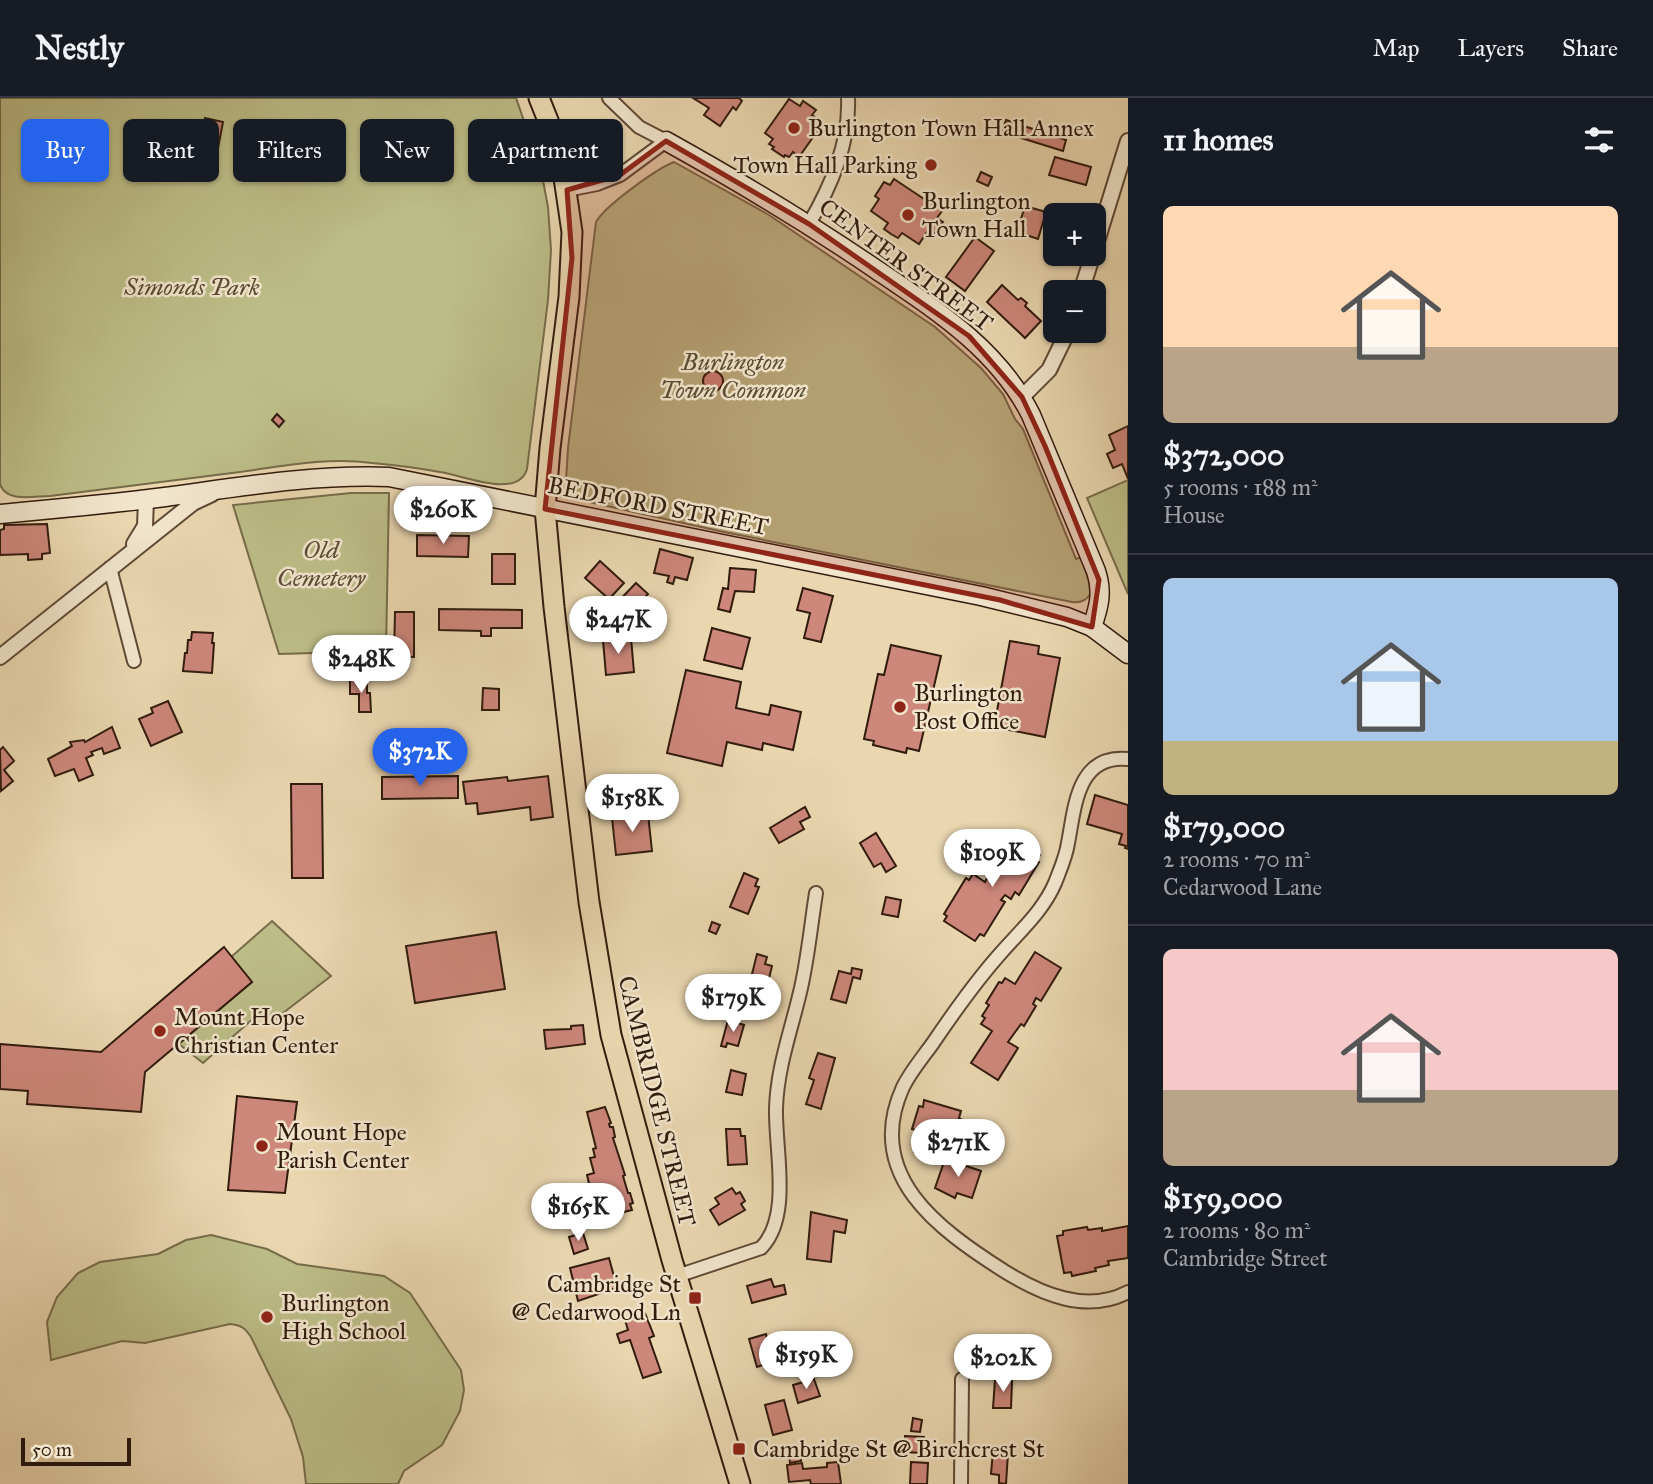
<!DOCTYPE html>
<meta charset="utf-8">
<style>
body{margin:0;font-family:"IM FELL Great Primer",serif;background:#242831;color:#f1f3f6;height:100vh;display:flex;flex-direction:column;font-size:26px;white-space:nowrap}
*{box-sizing:border-box;margin:0}
p{font-size:23px;color:#9ea1a6}
.icon{flex:none;width:38px;height:38px;fill:none;stroke:currentColor;stroke-width:2;stroke-linecap:round;stroke-linejoin:round}
.map{position:relative;flex:1;overflow:hidden}
.panel{display:flex;flex-direction:column;background:#171b24;width:525px}
.panel>*{flex:none}
.hud{position:absolute;left:21px;top:21px;width:665px;height:63px;display:flex;gap:14px}
.buttons{position:absolute;left:1043px;top:105px;display:grid;gap:14px}
.buttons a{display:grid;place-items:center;width:63px;height:63px;border-radius:10px;background:#171b24;box-shadow:0 2px 5px #0004;font-size:35px}
.scale{position:absolute;left:21px;bottom:18px;width:110px;box-sizing:border-box;padding-left:7px;border:4px solid #311b0d;border-top:0;font-size:19px;line-height:24px;white-space:nowrap;color:#311b0d;-webkit-text-stroke:5px #f1e5cc;paint-order:stroke}
.price{position:absolute;translate:-50% -60px;padding:0 16px;border-radius:24px;background:#fff;color:#222;font-size:23px;line-height:46px;filter:drop-shadow(0 2px 4px #0008)}
.price::after{content:'';position:absolute;left:50%;top:42px;width:21px;height:16px;margin-left:-10px;background:inherit;clip-path:polygon(0 0,100% 0,50% 100%)}
.price.current{background:#2563eb;color:#fff}
ul{padding:0;list-style:none}
li{display:grid;align-content:center;gap:14px;height:371px;padding:0 35px}
li+li{border-top:2px solid #363941}
li span{display:grid;place-items:center;height:217px;border-radius:10px;color:#555}
li>.icon{margin-inline-start:auto}
span .icon{width:126px;height:126px;fill:#fffc;stroke-width:1}
li b{font-size:30px}
h2{display:flex;justify-content:space-between;align-items:center;height:84px;padding:0 35px;font-size:30px}
.tag{padding:0 24px;border-radius:10px;background:#171b24;box-shadow:0 2px 5px #0004;font-size:24px;line-height:63px}
.tag.current{background:#2563eb;color:#fff}
header{display:flex;align-items:center;gap:42px;box-sizing:border-box;height:98px;padding:0 35px;background:#171b24;border-bottom:2px solid #363941}
header strong{font-size:33px}
nav{display:flex;gap:38px;margin-inline-start:auto;font-size:24px}
main{display:flex;flex:1;min-height:0}
.map>svg:first-child{display:block}
.green{fill:#bcbd87;stroke:#766c4a;stroke-width:2}
.building{fill:#cd877b;stroke:#311b0d;stroke-width:2}
.lines{fill:none;stroke-linecap:round;stroke-linejoin:round}
.minor-casing{stroke:#5f4a36;stroke-width:16}
.tertiary-casing{stroke:#5f4a36;stroke-width:18}
.secondary-casing{stroke:#311b0d;stroke-width:21}
.primary-casing{stroke:#311b0d;stroke-width:23}
.minor{stroke:#f1e5cc;stroke-width:12}
.tertiary{stroke:#f1e5cc;stroke-width:14}
.secondary{stroke:#f1e5cc;stroke-width:18}
.primary{stroke:#ead7b0;stroke-width:19}
.marked{fill:#8f2418;fill-opacity:0.2;stroke:#8f2418;stroke-width:5;stroke-linejoin:round}
.poi-dot{fill:#8f2418;stroke:#f1e5cc;stroke-width:2.5}
.labels{text-anchor:middle;stroke-width:5;stroke-linejoin:round;paint-order:stroke}
.poi-label{font-size:24px;fill:#311b0d;stroke:#f1e5cc;text-anchor:start}
.street-label{font-size:24px;fill:#311b0d;stroke:#f1e5cc}
.park-label{font-size:24px;font-style:italic;fill:#5b4c32;stroke:#f1e5cc}
</style>
<header>
<strong>Nestly</strong>
<nav><a>Map</a><a>Layers</a><a>Share</a></nav>
</header>
<main>
<div class="map">
<svg width="1128" height="1386" viewBox="0 0 1128 1386">
<rect width="100%" height="100%" fill="#ead7b0"/>
<filter id="stains"><feTurbulence type="fractalNoise" baseFrequency=".00286" numOctaves="4"/><feColorMatrix values="0 0 0 0 .2 0 0 0 0 .09 0 0 0 0 .02 0 0 0 .5 -.17"/></filter>
<radialGradient id="worn" r=".72"><stop offset=".6" stop-color="#630" stop-opacity="0"/><stop offset="1" stop-color="#630" stop-opacity=".3"/></radialGradient>
<g class="green">
<path d="M 0,0 L 516,0 L 541,72 L 548,109 L 551,152 L 548,202 L 527,371 C 518,402 462,377 440,374 C 418,370 395,367 372,365 C 328,359 283,368 240,374 C 176,382 113,390 50,398 C 34,398 6,405 0,386 Z"/>
<path d="M 674,64 L 769,117 L 935,229 L 981,270 L 1003,296 L 1015,321 L 1023,331 L 1076,461 L 1081,459 L 1092,492 C 1088,502 1082,505 1072,504 L 719,433 L 571,400 L 566,383 L 568,350 L 596,124 C 605,108 656,71 674,64 Z"/>
<path d="M 1128,382 L 1128,496 L 1087,400 Z"/>
<path d="M 351,395 L 389,395 L 386,553 L 279,556 L 233,407 Z"/>
<path d="M 272,823 L 331,878 L 274,922 L 263,912 L 203,965 L 179,946 L 252,884 L 231,859 Z"/>
<path d="M 211,1137 L 267,1151 L 297,1166 L 384,1178 L 410,1195 L 461,1272 L 464,1292 L 460,1313 L 442,1347 L 404,1373 L 398,1386 L 306,1386 L 303,1359 L 291,1321 L 251,1239 C 245,1230 241,1227 230,1226 L 145,1245 L 122,1243 L 51,1262 L 47,1224 L 57,1199 L 78,1175 L 100,1164 L 158,1156 L 186,1142 Z"/>
</g>
<g class="building">
<path d="M 693,0 L 739,0 L 742,3 L 736,12 L 733,9 L 720,28 L 704,17 L 709,10 Z"/>
<path d="M 789,1 L 800,8 L 803,3 L 816,12 L 812,17 L 823,25 L 799,59 L 793,54 L 789,59 L 785,57 L 784,59 L 772,51 L 774,49 L 769,46 L 773,41 L 765,35 Z"/>
<path d="M 205,20 L 223,24 L 218,50 L 200,47 Z"/>
<path d="M 1006,22 L 1066,42 L 1063,53 L 1002,34 Z"/>
<path d="M 1055,59 L 1091,69 L 1086,87 L 1049,77 Z"/>
<path d="M 981,74 L 992,79 L 988,88 L 977,83 Z"/>
<path d="M 894,81 L 942,113 L 937,120 L 943,124 L 933,138 L 927,134 L 919,146 L 902,135 L 898,140 L 891,136 L 884,131 L 888,125 L 871,113 L 879,101 L 875,98 L 884,84 L 890,87 Z"/>
<path d="M 1025,108 L 1046,114 L 1038,141 L 1017,134 Z"/>
<path d="M 975,139 L 994,153 L 965,193 L 946,179 Z"/>
<path d="M 1002,187 L 1018,202 L 1021,200 L 1027,205 L 1025,208 L 1041,223 L 1025,240 L 987,204 Z"/>
<circle cx="713" cy="283" r="10"/>
<path d="M 277,316 L 284,323 L 279,329 L 272,322 Z"/>
<path d="M 1128,328 L 1128,381 L 1122,366 L 1113,370 L 1107,356 L 1115,352 L 1109,337 Z"/>
<path d="M 47,426 L 50,455 L 42,456 L 42,461 L 28,462 L 28,456 L 0,457 L 0,432 L 4,431 L 4,427 Z"/>
<path d="M 417,437 L 469,438 L 468,459 L 417,458 Z"/>
<path d="M 660,451 L 693,460 L 687,482 L 675,479 L 673,486 L 667,484 L 669,478 L 654,475 Z"/>
<rect x="492" y="456" width="23" height="30"/>
<path d="M 600,463 L 624,485 L 609,501 L 585,480 Z"/>
<path d="M 730,470 L 756,472 L 754,494 L 735,493 L 730,514 L 718,511 L 723,490 L 728,491 Z"/>
<path d="M 636,485 L 648,496 L 624,522 L 612,510 Z"/>
<path d="M 803,490 L 833,498 L 821,544 L 804,540 L 810,515 L 797,512 Z"/>
<path d="M 439,511 L 522,512 L 522,530 L 491,530 L 491,538 L 481,538 L 481,533 L 439,532 Z"/>
<path d="M 395,514 L 414,514 L 414,559 L 394,558 Z"/>
<path d="M 712,530 L 750,540 L 742,571 L 704,562 Z"/>
<path d="M 192,534 L 213,535 L 212,545 L 214,545 L 212,575 L 183,573 L 185,555 L 187,555 L 188,542 L 191,542 Z"/>
<path d="M 631,540 L 634,574 L 606,577 L 603,542 Z"/>
<path d="M 1010,543 L 1039,548 L 1038,556 L 1060,560 L 1045,639 L 994,629 Z"/>
<path d="M 891,547 L 941,558 L 919,653 L 907,650 L 906,655 L 873,647 L 874,643 L 864,641 L 878,576 L 884,577 Z"/>
<path d="M 332,567 L 353,567 L 354,577 L 333,578 Z"/>
<path d="M 686,572 L 741,584 L 736,610 L 769,617 L 771,607 L 801,614 L 793,652 L 763,645 L 762,652 L 727,644 L 722,668 L 667,655 Z"/>
<path d="M 350,582 L 367,582 L 367,595 L 370,595 L 371,614 L 359,614 L 359,596 L 350,596 Z"/>
<path d="M 483,590 L 499,591 L 499,612 L 482,612 Z"/>
<path d="M 168,603 L 182,634 L 151,648 L 139,621 L 153,615 L 151,610 Z"/>
<path d="M 112,629 L 120,650 L 104,656 L 102,650 L 91,654 L 93,657 L 86,660 L 93,677 L 79,683 L 74,671 L 55,678 L 48,661 L 72,648 L 70,644 L 84,642 L 85,644 Z"/>
<path d="M 379,648 L 413,649 L 413,662 L 406,661 L 406,665 L 379,664 Z"/>
<path d="M 3,649 L 14,663 L 4,672 L 13,683 L 1,693 L 0,652 Z"/>
<path d="M 458,678 L 458,700 L 382,701 L 382,679 Z"/>
<path d="M 548,678 L 553,719 L 531,722 L 530,709 L 478,716 L 477,705 L 466,706 L 463,684 L 507,679 L 508,683 Z"/>
<path d="M 291,686 L 322,686 L 323,780 L 292,780 Z"/>
<path d="M 1095,697 L 1128,707 L 1128,751 L 1125,750 L 1126,748 L 1119,746 L 1122,736 L 1087,726 Z"/>
<path d="M 635,702 L 636,718 L 624,719 L 622,703 Z"/>
<path d="M 805,709 L 810,719 L 800,724 L 804,731 L 779,745 L 770,730 Z"/>
<path d="M 648,716 L 652,753 L 616,757 L 612,720 Z"/>
<path d="M 876,735 L 896,768 L 886,774 L 881,765 L 874,769 L 860,745 Z"/>
<path d="M 1007,737 L 1040,757 L 1036,762 L 1039,764 L 1019,797 L 1015,794 L 1011,801 L 1005,797 L 1001,802 L 1005,804 L 984,838 L 980,836 L 975,843 L 944,823 L 947,818 L 944,816 L 966,780 L 969,782 L 973,776 L 985,784 L 988,778 L 984,776 L 991,764 L 989,762 L 1001,742 L 1004,743 Z"/>
<path d="M 744,775 L 758,781 L 755,788 L 759,789 L 748,816 L 730,809 Z"/>
<path d="M 886,799 L 901,802 L 898,819 L 882,816 Z"/>
<path d="M 712,824 L 720,827 L 716,836 L 709,833 Z"/>
<path d="M 496,834 L 505,891 L 415,905 L 406,848 Z"/>
<path d="M 224,849 L 252,884 L 145,974 L 141,1014 L 27,1006 L 28,993 L 0,991 L 0,946 L 101,954 Z"/>
<path d="M 1035,854 L 1061,870 L 1041,903 L 1036,900 L 1033,906 L 1036,908 L 1024,928 L 1021,926 L 1008,944 L 1018,950 L 998,982 L 971,965 L 992,933 L 981,926 L 985,920 L 982,918 L 989,907 L 986,905 L 999,884 L 1002,885 L 1005,880 L 1015,886 Z"/>
<path d="M 757,856 L 767,859 L 765,866 L 772,868 L 766,893 L 749,888 Z"/>
<path d="M 852,870 L 862,872 L 860,881 L 853,879 L 846,905 L 831,901 L 839,873 L 851,876 Z"/>
<path d="M 728,922 L 744,927 L 738,948 L 727,945 L 726,949 L 721,948 Z"/>
<path d="M 583,927 L 585,946 L 546,951 L 544,932 L 571,931 L 571,928 Z"/>
<path d="M 818,955 L 835,960 L 821,1011 L 806,1006 L 814,982 L 809,980 Z"/>
<path d="M 731,972 L 746,976 L 742,997 L 726,994 Z"/>
<path d="M 237,998 L 297,1004 L 285,1095 L 228,1092 Z"/>
<path d="M 924,1002 L 961,1013 L 959,1020 L 962,1022 L 955,1044 L 951,1042 L 947,1056 L 944,1055 L 942,1062 L 914,1054 L 916,1047 L 912,1046 L 916,1032 L 912,1031 L 919,1008 L 923,1009 Z"/>
<path d="M 605,1009 L 611,1025 L 609,1026 L 610,1029 L 613,1029 L 615,1039 L 613,1040 L 625,1077 L 623,1078 L 628,1095 L 630,1095 L 633,1105 L 630,1106 L 632,1112 L 599,1120 L 595,1106 L 592,1107 L 588,1091 L 590,1090 L 587,1077 L 594,1075 L 590,1060 L 595,1059 L 593,1051 L 596,1050 L 587,1014 Z"/>
<path d="M 726,1031 L 740,1031 L 741,1038 L 745,1038 L 747,1066 L 728,1067 Z"/>
<path d="M 945,1061 L 981,1073 L 972,1100 L 957,1095 L 955,1100 L 935,1090 Z"/>
<path d="M 732,1090 L 736,1096 L 740,1094 L 745,1103 L 741,1106 L 745,1112 L 719,1127 L 710,1112 L 719,1106 L 715,1100 Z"/>
<path d="M 811,1114 L 847,1122 L 845,1135 L 834,1133 L 831,1164 L 807,1161 Z"/>
<path d="M 1128,1128 L 1128,1160 L 1108,1163 L 1109,1167 L 1095,1170 L 1096,1173 L 1072,1178 L 1071,1174 L 1064,1175 L 1057,1138 L 1063,1137 L 1063,1133 L 1087,1129 L 1088,1132 L 1102,1130 L 1102,1133 Z"/>
<path d="M 583,1135 L 588,1151 L 574,1156 L 569,1139 Z"/>
<path d="M 609,1160 L 615,1182 L 618,1183 L 619,1189 L 578,1203 L 570,1170 Z"/>
<path d="M 771,1181 L 774,1189 L 784,1187 L 786,1196 L 752,1205 L 747,1188 Z"/>
<path d="M 645,1215 L 654,1238 L 649,1240 L 661,1274 L 643,1280 L 630,1242 L 620,1245 L 617,1236 L 628,1232 L 625,1222 Z"/>
<path d="M 766,1236 L 768,1245 L 785,1241 L 789,1258 L 757,1269 L 749,1241 Z"/>
<path d="M 814,1281 L 820,1298 L 798,1305 L 793,1287 Z"/>
<path d="M 995,1282 L 1012,1283 L 1011,1310 L 993,1310 Z"/>
<path d="M 784,1302 L 792,1332 L 773,1337 L 765,1307 Z"/>
<path d="M 913,1320 L 922,1322 L 920,1334 L 911,1333 Z"/>
<path d="M 905,1338 L 924,1339 L 923,1355 L 904,1354 Z"/>
<path d="M 993,1353 L 1008,1355 L 1006,1386 L 999,1385 L 999,1377 L 991,1376 Z"/>
<path d="M 800,1355 L 801,1363 L 790,1365 L 789,1357 Z"/>
<path d="M 838,1364 L 841,1386 L 811,1386 L 810,1382 L 789,1384 L 787,1367 L 802,1365 L 803,1371 L 827,1369 L 827,1365 Z"/>
<path d="M 911,1364 L 928,1365 L 927,1386 L 910,1386 Z"/>
</g>
<g class="lines">
<defs>
<g id="minor">
<path d="M 567,92 L 597,86 L 620,77 L 666,43 L 639,29 L 609,0"/>
<path d="M 809,126 C 831,88 850,45 848,0"/>
<path d="M 110,470 L 134,563"/>
<path d="M 1128,661 C 1077,656 1075,709 1068,745 C 1066,759 1060,772 1055,785 C 1043,813 1020,833 1000,856 C 975,884 954,914 933,945 C 923,959 911,973 903,989 C 863,1077 938,1131 1004,1173 C 1041,1196 1086,1216 1128,1194"/>
<path d="M 677,1178 L 761,1150 C 792,1119 775,1052 776,1011 C 777,969 792,930 801,890 C 808,859 811,827 816,795"/>
<path d="M 961,1386 L 962,1281"/>
</g>
<g id="tertiary">
<path d="M 1094,153 L 1128,43"/>
<path d="M 1081,194 L 1093,156"/>
<path d="M 1022,299 L 1049,272 L 1068,233"/>
<path d="M 134,446 L 145,428 L 146,401"/>
<path d="M 0,559 L 193,405 L 212,396"/>
</g>
<g id="secondary">
<path d="M 666,43 C 738,83 808,125 877,172 C 936,212 998,251 1031,317 L 1096,473 C 1103,494 1099,509 1092,529 L 1128,556"/>
<path d="M 0,416 C 55,411 110,406 165,399 C 239,389 314,376 389,379 L 981,498 L 1067,519 L 1092,529"/>
</g>
<path id="primary" d="M 539,0 L 553,35 L 563,73 L 572,134 L 569,199 L 550,350 L 545,411 L 554,509 L 589,804 L 611,937 L 672,1162 L 740,1386"/>
</defs>
<use href="#minor" class="minor-casing"/>
<use href="#tertiary" class="tertiary-casing"/>
<use href="#secondary" class="secondary-casing"/>
<use href="#primary" class="primary-casing"/>
<use href="#minor" class="minor"/>
<use href="#tertiary" class="tertiary"/>
<use href="#secondary" class="secondary"/>
<use href="#primary" class="primary"/>
</g>
<path class="marked" d="M 666,43 L 809,126 L 969,238 L 1022,299 L 1045,348 L 1099,482 L 1092,529 L 1000,502 L 545,411 L 572,160 L 567,92 L 620,77 Z"/>
<g class="poi-dot">
<circle cx="794" cy="30" r="7"/>
<circle cx="931" cy="67" r="7"/>
<circle cx="908" cy="117" r="7"/>
<circle cx="900" cy="609" r="7"/>
<circle cx="160" cy="933" r="7"/>
<circle cx="262" cy="1048" r="7"/>
<rect x="688" y="1193" width="14" height="14" rx="3.5"/>
<circle cx="267" cy="1219" r="7"/>
<rect x="732" y="1344" width="14" height="14" rx="3.5"/>
</g>
<g class="labels">
<g class="poi-label">
<text x="808" y="38">Burlington Town Hall Annex</text>
<text x="917" y="75" text-anchor="end">Town Hall Parking</text>
<text x="922" y="111">Burlington<tspan x="922" dy="28">Town Hall</tspan></text>
<text x="914" y="603">Burlington<tspan x="914" dy="28">Post Office</tspan></text>
<text x="174" y="927">Mount Hope<tspan x="174" dy="28">Christian Center</tspan></text>
<text x="276" y="1042">Mount Hope<tspan x="276" dy="28">Parish Center</tspan></text>
<text x="681" y="1194" text-anchor="end">Cambridge St<tspan x="681" dy="28">@ Cedarwood Ln</tspan></text>
<text x="281" y="1213">Burlington<tspan x="281" dy="28">High School</tspan></text>
<text x="753" y="1359">Cambridge St @ Birchcrest St</text>
</g>
<g class="street-label">
<text transform="translate(906 167) rotate(36)" y="8">CENTER STREET</text>
<text transform="translate(658 408) rotate(11)" y="8">BEDFORD STREET</text>
<text transform="translate(657 1003) rotate(76)" y="8">CAMBRIDGE STREET</text>
</g>
<g class="park-label">
<text x="192" y="197">Simonds Park</text>
<text x="733" y="272">Burlington<tspan x="733" dy="28">Town Common</tspan></text>
<text x="321" y="460">Old<tspan x="321" dy="28">Cemetery</tspan></text>
</g>
</g>
<rect width="100%" height="100%" filter="url(#stains)"/>
<rect width="100%" height="100%" fill="url(#worn)"/>
</svg>
<div class="buttons">
<a>+</a>
<a>−</a>
</div>
<div class="scale">50 m</div>
<b class="price" style="left:443px;top:448px">$260K</b>
<b class="price" style="left:618px;top:558px">$247K</b>
<b class="price" style="left:361px;top:597px">$248K</b>
<b class="price current" style="left:420px;top:690px">$372K</b>
<b class="price" style="left:632px;top:736px">$158K</b>
<b class="price" style="left:992px;top:791px">$109K</b>
<b class="price" style="left:733px;top:936px">$179K</b>
<b class="price" style="left:958px;top:1081px">$271K</b>
<b class="price" style="left:578px;top:1145px">$165K</b>
<b class="price" style="left:806px;top:1293px">$159K</b>
<b class="price" style="left:1003px;top:1296px">$202K</b>
<div class="hud">
<a class="tag current">Buy</a>
<a class="tag">Rent</a>
<a class="tag">Filters</a>
<a class="tag">New</a>
<a class="tag">Apartment</a>
</div>
</div>
<section class="panel">
<h2>11 homes<svg class="icon" aria-label="filters" viewBox="0 0 24 24"><path d="M4 7h16M4 17h16"/><circle cx="9" cy="7" r="2"/><circle cx="15" cy="17" r="2"/></svg></h2>
<ul>
<li><span style="background:linear-gradient(#ffd9b3 65%,#b9a48a 0)"><svg class="icon" aria-label="home" viewBox="0 0 24 24"><path d="M3 11l9-7 9 7M6 9v11h12V9"/></svg></span><div><b>$372,000</b><p>5 rooms · 188 m²</p><p>House</p></div></li>
<li><span style="background:linear-gradient(#a9c7e8 75%,#c2b280 0)"><svg class="icon" aria-label="home" viewBox="0 0 24 24"><path d="M3 11l9-7 9 7M6 9v11h12V9"/></svg></span><div><b>$179,000</b><p>2 rooms · 70 m²</p><p>Cedarwood Lane</p></div></li>
<li><span style="background:linear-gradient(#f6c9c9 65%,#b9a48a 0)"><svg class="icon" aria-label="home" viewBox="0 0 24 24"><path d="M3 11l9-7 9 7M6 9v11h12V9"/></svg></span><div><b>$159,000</b><p>2 rooms · 80 m²</p><p>Cambridge Street</p></div></li>
</ul>
</section>
</main>
